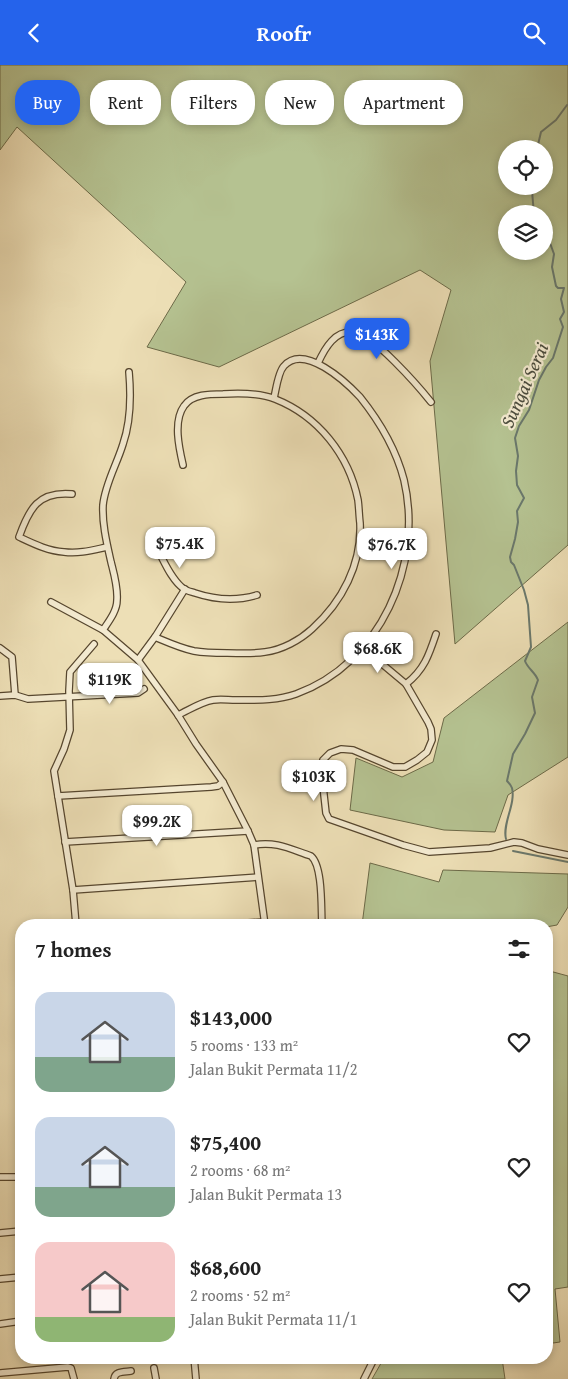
<!DOCTYPE html>
<meta charset="utf-8">
<style>
body{margin:0;font-family:"Gentium Book Plus",serif;background:#f2f2f2;color:#222;height:100vh;display:flex;flex-direction:column;font-size:19px;white-space:nowrap}
*{box-sizing:border-box;margin:0}
p{font-size:16px;color:#767676}
.icon{flex:none;width:28px;height:28px;fill:none;stroke:currentColor;stroke-width:2;stroke-linecap:round;stroke-linejoin:round}
.map{position:relative;flex:1;overflow:hidden}
.details{position:absolute;left:15px;top:854px;width:538px;height:445px;display:flex;flex-direction:column;background:#fff;border-radius:20px;box-shadow:0 2px 8px #0003}
.details>*{flex:none}
.hud{position:absolute;left:15px;top:15px;width:539px;height:45px;display:flex;gap:10px}
.buttons{position:absolute;left:498px;top:75px;display:grid;gap:10px}
.buttons a{display:grid;place-items:center;width:55px;height:55px;border-radius:50%;background:#fff;box-shadow:0 2px 8px #0003;font-size:25px}
.price{position:absolute;translate:-50% -42px;padding:0 11px;border-radius:10px;background:#fff;color:#222;font-size:16px;line-height:32px;filter:drop-shadow(0 1px 2px #0008)}
.price::after{content:'';position:absolute;left:50%;top:30px;width:15px;height:11px;margin-left:-8px;background:inherit;clip-path:polygon(0 0,100% 0,50% 100%)}
.price.on{background:#2563eb;color:#fff}
ul{padding:0;list-style:none}
li{display:flex;align-items:center;gap:15px;height:125px;padding:0 20px}
li span{display:grid;place-items:center;flex:none;width:140px;height:100px;border-radius:15px;color:#555}
li>.icon{margin-inline-start:auto}
span .icon{width:60px;height:60px;fill:#fffc;stroke-width:1}
li b{font-size:21px}
h2{display:flex;justify-content:space-between;align-items:center;height:60px;padding:0 20px;font-size:21px}
.chip{padding:0 18px;border-radius:20px;background:#fff;box-shadow:0 2px 8px #0003;font-size:18px;line-height:45px}
.chip.on{background:#2563eb;color:#fff}
header{display:flex;justify-content:space-between;align-items:center;height:65px;padding:0 20px;background:#2563eb;color:#fff;font-size:22px;font-weight:700}
.map>svg:first-child{display:block}
.green{fill:#b5c291;stroke:#6c6a48;fill-rule:evenodd}
.lines{fill:none;stroke-linecap:round;stroke-linejoin:round}
.stream{stroke:#6a786c;stroke-width:2}
.street-casing{stroke:#56462e;stroke-width:8}
.street{stroke:#f3ead0;stroke-width:5.5}
.labels{text-anchor:middle;stroke-width:4.5;stroke-linejoin:round;paint-order:stroke}
.water-label{font-size:19px;font-style:italic;fill:#4d4e3f;stroke:#f3ead0}
</style>
<header><svg class="icon" aria-label="back" viewBox="0 0 24 24"><path d="M15 5l-7 7 7 7"/></svg>Roofr<svg class="icon" aria-label="search" viewBox="0 0 24 24"><circle cx="10" cy="10" r="6"/><path d="M15 15l6 6"/></svg></header>
<div class="map">
<svg width="568" height="1314" viewBox="0 0 568 1314">
<rect width="100%" height="100%" fill="#eddfb6"/>
<filter id="stains"><feTurbulence type="fractalNoise" baseFrequency=".004" numOctaves="4"/><feColorMatrix values="0 0 0 0 .2 0 0 0 0 .09 0 0 0 0 .02 0 0 0 .5 -.17"/></filter>
<radialGradient id="worn" r=".72"><stop offset=".6" stop-color="#630" stop-opacity="0"/><stop offset="1" stop-color="#630" stop-opacity=".3"/></radialGradient>
<g class="green">
<path d="M 0,0 L 568,0 L 568,480 L 455,579 L 430,296 L 451,225 L 420,205 L 219,302 L 147,282 L 186,217 L 17,62 L 0,85 ZM 506,84 L 544,84 L 544,121 L 506,121 ZM 506,149 L 544,149 L 544,186 L 506,186 Z"/>
<path d="M 568,557 L 568,692 L 508,730 L 495,767 L 444,765 L 350,745 L 356,693 L 402,712 L 433,697 L 444,653 Z"/>
<path d="M 370,798 L 439,817 L 443,805 L 568,809 L 568,842 L 557,860 L 546,862 L 546,860 L 362,860 Z"/>
<path d="M 546,905 L 568,911 L 568,1222 L 555,1224 L 560,1277 L 546,1279 Z"/>
<path d="M 384,1293 L 502,1293 L 505,1314 L 372,1314 Z"/>
</g>
<g class="lines">
<g class="stream">
<path d="M 537,84 L 541,67 L 556,55 L 567,40"/>
<path d="M 533,121 L 532,126 L 534,149"/>
<path d="M 506,774 C 502,759 516,739 512,723 C 511,720 509,718 507,716 L 513,689 L 525,669 L 535,648 L 532,632 L 538,615 C 535,607 528,604 525,596 L 531,582 L 528,540 L 524,525 L 514,500 L 511,497 L 510,492 L 515,474 L 518,457 L 517,446 L 524,433 L 517,420 L 516,406 L 518,391 L 515,373 L 519,361 L 529,345 L 539,315 L 546,302 L 553,293 L 563,262 L 560,254 L 564,247 L 561,234 L 564,223 L 558,223 L 556,221 L 552,202 L 554,189 L 550,178 L 544,169"/>
<path d="M 513,786 L 568,797"/>
</g>
<defs>
<g id="street">
<path d="M 318,298 C 325,283 335,265 354,267 C 372,268 419,322 431,337"/>
<path d="M 72,429 C 38,426 29,444 19,472 C 34,479 48,486 64,487 C 79,489 93,485 107,482"/>
<path d="M 162,493 C 167,503 174,517 184,524 C 187,526 192,527 195,528 C 216,535 237,536 257,530"/>
<path d="M 51,537 L 103,565 L 138,595 L 178,650 L 196,679 L 223,717 L 248,766 L 254,780 L 265,860"/>
<path d="M 103,565 C 109,556 117,546 117,535 C 118,522 114,509 111,497 C 107,479 102,459 103,440 C 105,419 117,399 123,379 C 131,356 131,330 129,307"/>
<path d="M 155,572 C 167,577 180,583 194,586 C 205,588 216,588 227,588 C 240,588 253,589 265,587 C 282,585 300,575 312,564 C 342,537 362,499 360,458 C 359,450 359,442 358,435 C 349,390 318,351 275,334 C 260,328 239,328 223,329 C 210,329 192,329 184,341 C 173,356 179,383 183,400"/>
<path d="M 0,583 L 12,592 L 15,630"/>
<path d="M 363,583 L 406,619 L 428,657 L 431,664 L 432,675 L 427,687 L 417,695 L 405,702 L 393,702 L 353,685 L 341,684 L 330,688 L 323,695 L 321,703 L 326,748 L 329,754 L 403,780 L 429,787 L 490,783 L 514,777 L 522,778 L 538,784 L 568,790"/>
<path d="M 138,595 L 155,572 L 185,524"/>
<path d="M 406,619 C 424,605 429,590 436,569"/>
<path d="M 0,631 L 15,630 L 28,634 L 138,628 L 144,624"/>
<path d="M 178,650 C 189,645 201,637 213,635 C 220,634 228,635 236,635 C 256,635 276,636 296,629 C 380,599 424,500 404,415 C 396,384 380,357 360,332 C 346,317 304,278 284,301 C 278,307 276,325 274,333"/>
<path d="M 58,731 L 211,722 L 218,721 L 223,717"/>
<path d="M 65,777 L 248,766"/>
<path d="M 254,780 C 276,776 290,784 311,791 C 323,801 321,844 322,860"/>
<path d="M 73,825 L 258,812"/>
<path d="M 76,860 L 73,825 L 54,706 L 64,684 L 70,665 L 69,626 L 70,607 L 94,579"/>
<path d="M 215,860 L 265,857"/>
<path d="M 0,1112 L 18,1112 L 21,1115 L 21,1120"/>
<path d="M 0,1168 L 21,1166"/>
<path d="M 0,1214 L 21,1212"/>
<path d="M 0,1259 L 21,1256"/>
<path d="M 194,1292 L 196,1314"/>
<path d="M 154,1303 L 156,1314"/>
<path d="M 0,1308 L 68,1302 L 71,1303 L 74,1314"/>
<path d="M 114,1314 C 115,1306 123,1307 131,1306"/>
<path d="M 364,1314 L 375,1292"/>
</g>
</defs>
<use href="#street" class="street-casing"/>
<use href="#street" class="street"/>
</g>
<g class="labels">
<g class="water-label">
<text transform="translate(524 320) rotate(-66)" y="7">Sungai Serai</text>
</g>
</g>
<rect width="100%" height="100%" filter="url(#stains)"/>
<rect width="100%" height="100%" fill="url(#worn)"/>
</svg>
<div class="buttons">
<a><svg class="icon" aria-label="locate" viewBox="0 0 24 24"><circle cx="12" cy="12" r="6"/><path d="M12 2v4M12 18v4M2 12h4M18 12h4"/></svg></a>
<a><svg class="icon" aria-label="layers" viewBox="0 0 24 24"><path d="M12 4l9 5-9 5-9-5zM3 14l9 5 9-5"/></svg></a>
</div>
<b class="price on" style="left:377px;top:295px">$143K</b>
<b class="price" style="left:180px;top:504px">$75.4K</b>
<b class="price" style="left:392px;top:505px">$76.7K</b>
<b class="price" style="left:378px;top:609px">$68.6K</b>
<b class="price" style="left:110px;top:640px">$119K</b>
<b class="price" style="left:314px;top:737px">$103K</b>
<b class="price" style="left:157px;top:782px">$99.2K</b>
<div class="hud">
<a class="chip on">Buy</a>
<a class="chip">Rent</a>
<a class="chip">Filters</a>
<a class="chip">New</a>
<a class="chip">Apartment</a>
</div>
<section class="details">
<h2>7 homes<svg class="icon" aria-label="filters" viewBox="0 0 24 24"><path d="M4 7h16M4 17h16"/><circle cx="9" cy="7" r="2"/><circle cx="15" cy="17" r="2"/></svg></h2>
<ul>
<li><span style="background:linear-gradient(#c9d6e8 65%,#7fa58c 0)"><svg class="icon" aria-label="home" viewBox="0 0 24 24"><path d="M3 11l9-7 9 7M6 9v11h12V9"/></svg></span><div><b>$143,000</b><p>5 rooms · 133 m²</p><p>Jalan Bukit Permata 11/2</p></div><svg class="icon" aria-label="heart" viewBox="0 0 24 24"><path d="M12 20l-8-8c-3-5 5-10 8-4 3-6 11-1 8 4z"/></svg></li>
<li><span style="background:linear-gradient(#c9d6e8 70%,#7fa58c 0)"><svg class="icon" aria-label="home" viewBox="0 0 24 24"><path d="M3 11l9-7 9 7M6 9v11h12V9"/></svg></span><div><b>$75,400</b><p>2 rooms · 68 m²</p><p>Jalan Bukit Permata 13</p></div><svg class="icon" aria-label="heart" viewBox="0 0 24 24"><path d="M12 20l-8-8c-3-5 5-10 8-4 3-6 11-1 8 4z"/></svg></li>
<li><span style="background:linear-gradient(#f6c9c9 75%,#8fb573 0)"><svg class="icon" aria-label="home" viewBox="0 0 24 24"><path d="M3 11l9-7 9 7M6 9v11h12V9"/></svg></span><div><b>$68,600</b><p>2 rooms · 52 m²</p><p>Jalan Bukit Permata 11/1</p></div><svg class="icon" aria-label="heart" viewBox="0 0 24 24"><path d="M12 20l-8-8c-3-5 5-10 8-4 3-6 11-1 8 4z"/></svg></li>
</ul>
</section>
</div>
